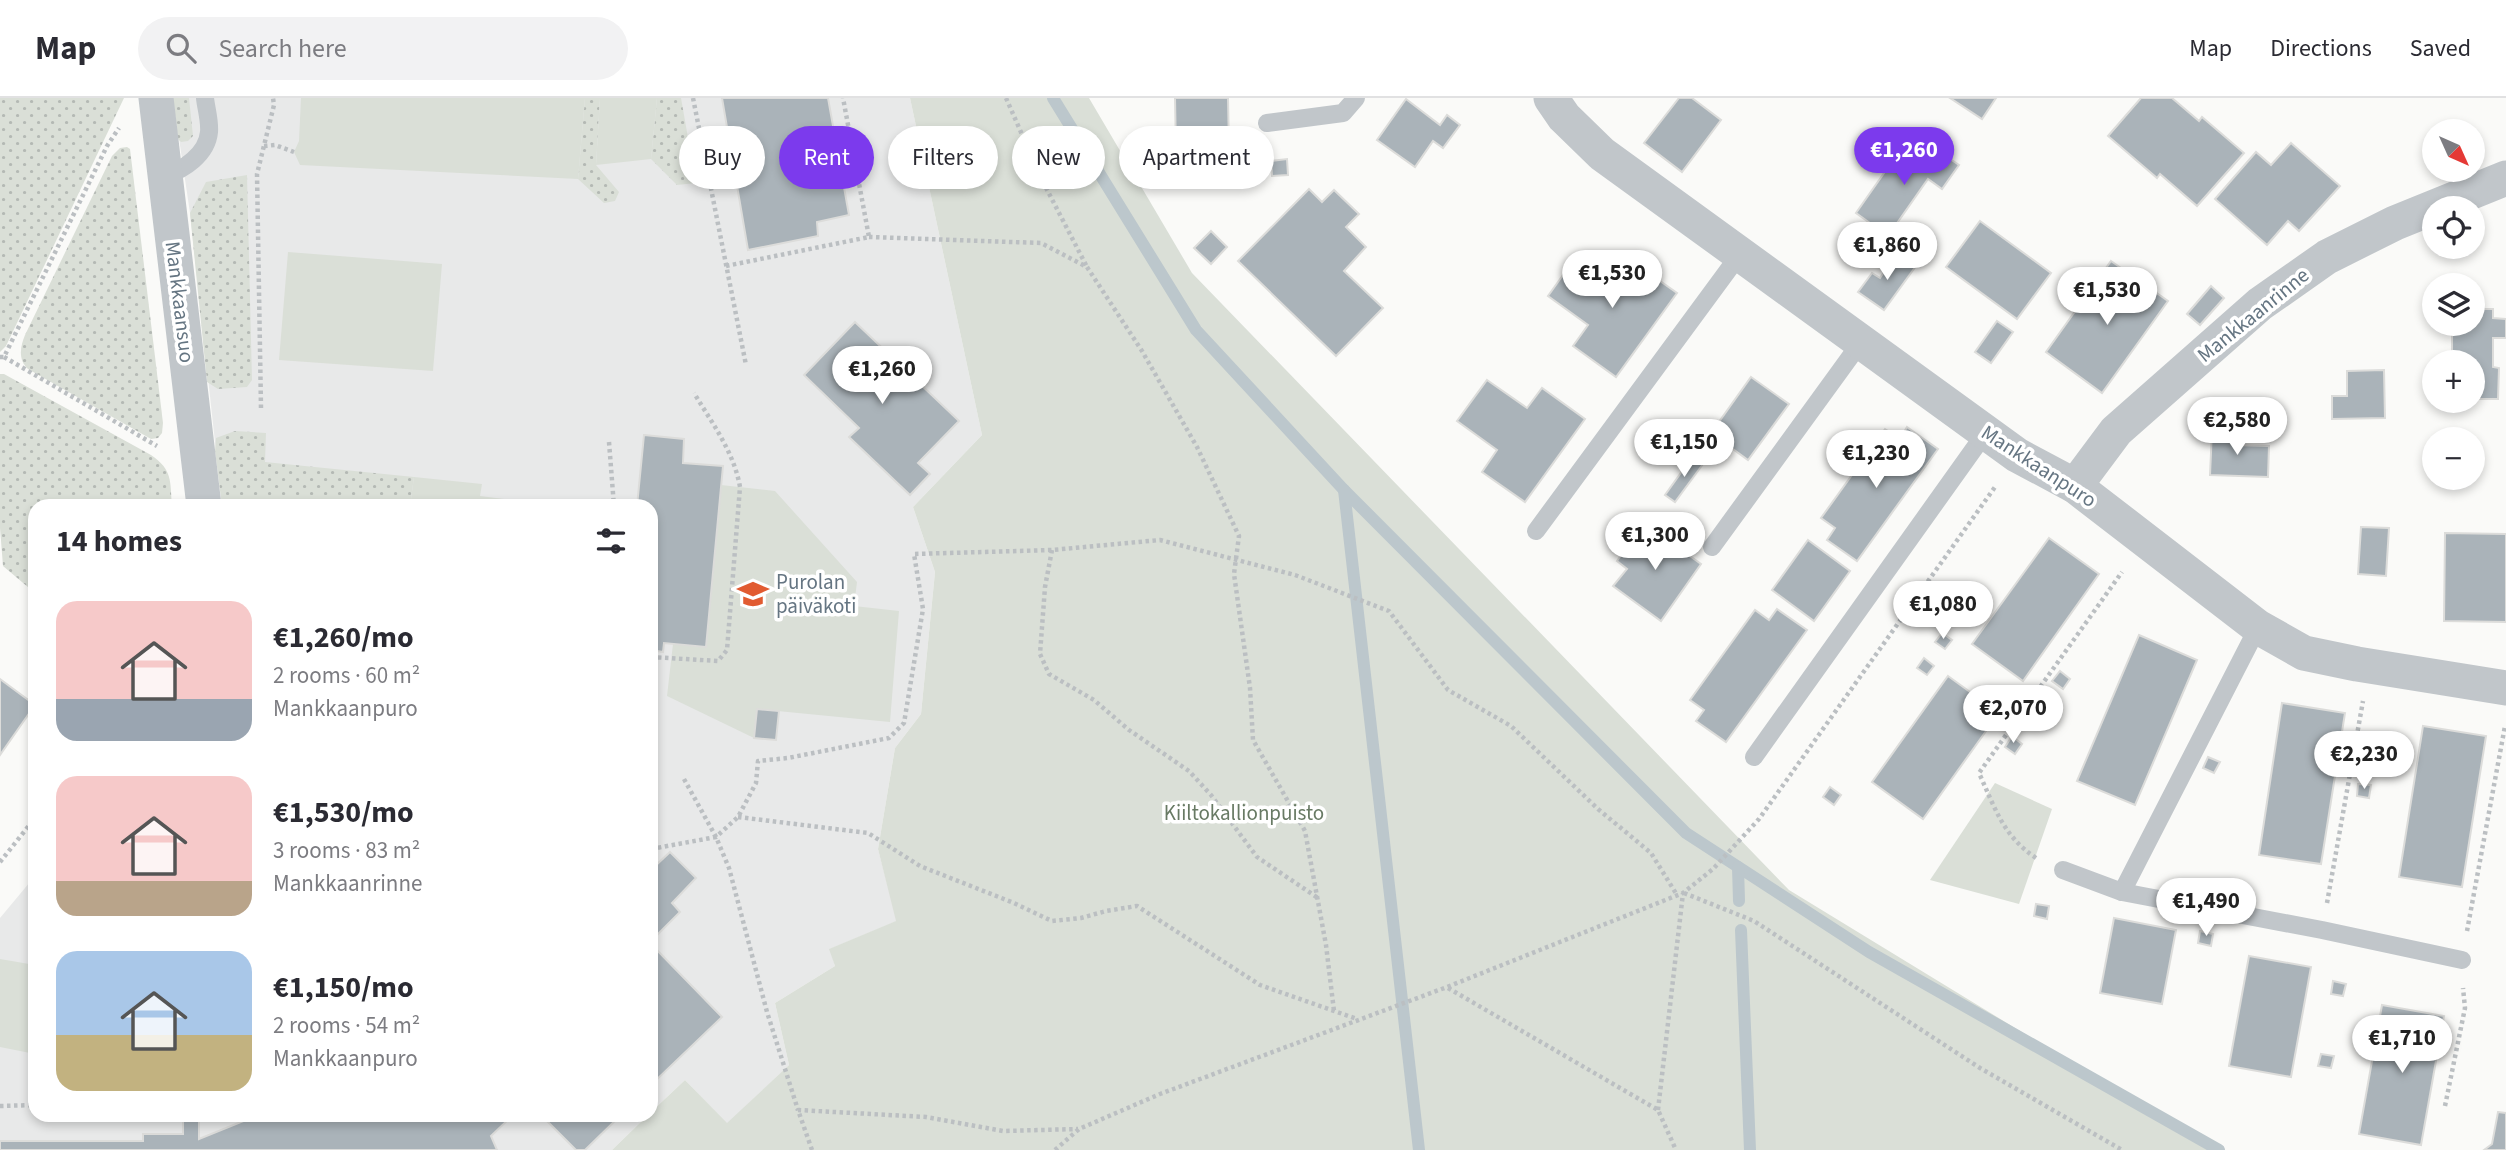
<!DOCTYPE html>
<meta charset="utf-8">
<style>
body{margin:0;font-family:"Source Sans 3",sans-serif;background:#f2f2f3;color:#2b2b33;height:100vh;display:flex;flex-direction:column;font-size:26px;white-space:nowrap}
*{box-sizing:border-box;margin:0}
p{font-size:23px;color:#7c7c81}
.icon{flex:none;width:38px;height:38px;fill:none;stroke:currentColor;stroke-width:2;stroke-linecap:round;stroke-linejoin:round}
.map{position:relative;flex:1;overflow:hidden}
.details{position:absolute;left:28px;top:401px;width:630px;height:623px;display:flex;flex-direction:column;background:#fff;border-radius:21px;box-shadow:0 4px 10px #0003}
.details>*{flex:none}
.hud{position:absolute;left:679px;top:28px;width:665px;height:63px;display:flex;gap:14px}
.needle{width:46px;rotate:135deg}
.buttons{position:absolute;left:2422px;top:21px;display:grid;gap:14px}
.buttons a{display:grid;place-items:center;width:63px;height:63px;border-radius:50%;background:#fff;box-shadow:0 4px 10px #0003;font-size:35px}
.price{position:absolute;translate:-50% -60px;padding:0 16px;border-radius:24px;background:#fff;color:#222;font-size:23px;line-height:46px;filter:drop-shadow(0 2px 4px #0008)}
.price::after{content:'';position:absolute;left:50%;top:42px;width:21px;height:16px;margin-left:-10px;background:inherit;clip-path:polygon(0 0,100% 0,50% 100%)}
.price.selected{background:#7c3aed;color:#fff}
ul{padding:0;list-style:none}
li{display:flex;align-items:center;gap:21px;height:175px;padding:0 28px}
li span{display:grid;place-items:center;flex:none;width:196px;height:140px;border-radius:21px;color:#555}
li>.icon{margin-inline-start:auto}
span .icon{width:84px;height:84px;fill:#fffc;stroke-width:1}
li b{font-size:30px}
h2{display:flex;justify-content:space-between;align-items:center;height:84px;padding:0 28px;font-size:30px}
.tag{padding:0 24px;border-radius:32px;background:#fff;box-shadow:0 4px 10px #0003;font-size:24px;line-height:63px}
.tag.selected{background:#7c3aed;color:#fff}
header{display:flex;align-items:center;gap:42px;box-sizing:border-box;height:98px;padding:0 35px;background:#fff;border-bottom:2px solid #e1e1e2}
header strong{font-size:33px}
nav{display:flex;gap:38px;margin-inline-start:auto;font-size:24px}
.search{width:490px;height:63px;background:#f2f2f3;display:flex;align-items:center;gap:18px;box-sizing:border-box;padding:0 24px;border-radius:38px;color:#7c7c81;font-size:26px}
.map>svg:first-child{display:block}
.built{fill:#e8e9e9}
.grass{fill:url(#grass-dots)}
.green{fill:#dadfd7}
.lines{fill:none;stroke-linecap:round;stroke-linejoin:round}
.stream{stroke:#bcc7cc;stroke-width:12}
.building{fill:#aab3b9;stroke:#dcdcda;stroke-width:2}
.path{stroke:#bbbfc2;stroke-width:4.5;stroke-dasharray:3.5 3.5;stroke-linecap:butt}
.lane{stroke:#c1c6ca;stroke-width:18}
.street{stroke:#c1c6ca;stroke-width:35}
.labels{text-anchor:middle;stroke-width:7;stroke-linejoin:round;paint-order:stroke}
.street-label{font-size:21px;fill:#657582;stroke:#fff}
.poi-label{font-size:21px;fill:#657582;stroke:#fff;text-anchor:start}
.park-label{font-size:21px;fill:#687a64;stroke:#fff}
</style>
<header>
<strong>Map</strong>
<div class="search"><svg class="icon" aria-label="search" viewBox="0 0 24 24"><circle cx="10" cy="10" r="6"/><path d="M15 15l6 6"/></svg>Search here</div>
<nav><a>Map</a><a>Directions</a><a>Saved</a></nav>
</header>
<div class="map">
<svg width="2506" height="1052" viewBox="0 0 2506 1052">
<defs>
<pattern id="grass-dots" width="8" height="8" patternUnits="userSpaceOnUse" patternTransform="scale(1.75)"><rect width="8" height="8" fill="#dadfd7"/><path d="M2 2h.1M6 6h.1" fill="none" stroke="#b4b9b4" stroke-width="1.8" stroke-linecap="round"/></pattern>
</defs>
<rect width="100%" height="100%" fill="#fafaf8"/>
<g class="built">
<path d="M 173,0 L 910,0 L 982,337 L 913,409 L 935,474 L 921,616 L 895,650 L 878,751 L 897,823 L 830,851 L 835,868 L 775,905 L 789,967 L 727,1026 L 685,982 L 651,1014 L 651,408 L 222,408 L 190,115 Z"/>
<path d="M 35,778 L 35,1017 L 648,1017 L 612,1052 L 0,1052 L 0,820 Z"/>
</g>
<g class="grass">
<path d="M 0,0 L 124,0 L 6,248 L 0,254 Z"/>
<path d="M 173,0 L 189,0 L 193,38 L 188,43 L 181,44 L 178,41 Z"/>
<path d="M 585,0 L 600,0 L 596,67 L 619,94 L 615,103 L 604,105 L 578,81 Z"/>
<path d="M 657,0 L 681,0 L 696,85 L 677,87 L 651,61 Z"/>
<path d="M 127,49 L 130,51 L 163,325 L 162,335 L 158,340 L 151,341 L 28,271 C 18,262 20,249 25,237 L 112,58 L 120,50 Z"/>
<path d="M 247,77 L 252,282 L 247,289 L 218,291 L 207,284 L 190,115 L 206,84 Z"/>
<path d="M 0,276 L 4,276 L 151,357 C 173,372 170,383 172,408 L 35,408 L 35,495 L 3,468 L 0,430 Z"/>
<path d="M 235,333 L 266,335 L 265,364 L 414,379 L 410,408 L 222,408 L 215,353 L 216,340 Z"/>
</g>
<g class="green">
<path d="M 301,0 L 585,0 L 578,81 L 300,67 L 294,54 L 299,43 Z"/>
<path d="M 600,0 L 657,0 L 651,61 L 596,67 Z"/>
<path d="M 910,0 L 1089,0 L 1192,175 L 1789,792 L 2215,1052 L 612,1052 L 648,1017 L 651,1017 L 651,1014 L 685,982 L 727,1025 L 789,967 L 775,905 L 835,868 L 829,851 L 896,823 L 878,751 L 895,650 L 921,616 L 935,474 L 913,409 L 982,337 Z"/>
<path d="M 288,154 L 442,166 L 433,273 L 279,262 Z"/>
<path d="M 414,379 L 482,386 L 480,398 L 562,408 L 410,408 Z"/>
<path d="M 721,387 L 775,393 L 857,484 L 854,508 L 899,513 L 890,624 L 757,611 L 754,640 L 667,598 L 673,546 L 706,549 Z"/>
<path d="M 1995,685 L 2052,711 L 2019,806 L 1930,782 Z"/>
<path d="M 0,861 L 35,867 L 35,956 L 0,949 Z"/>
</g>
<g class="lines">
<g class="stream">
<path d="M 1053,0 L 1196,232 L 1344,392 L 1686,735 L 1869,854 L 2219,1052"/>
<path d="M 1344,392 L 1419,1052"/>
<path d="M 1738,769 L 1739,803"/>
<path d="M 1741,832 L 1750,1052"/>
</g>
</g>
<g class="building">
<path d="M 722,0 L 828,0 L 849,117 L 817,124 L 818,138 L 748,152 Z"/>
<path d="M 1175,0 L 1228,0 L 1229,50 L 1176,51 Z"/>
<path d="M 1679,0 L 1692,0 L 1721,22 L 1682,74 L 1644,45 Z"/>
<path d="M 1950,0 L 1996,0 L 1982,21 Z"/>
<path d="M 2141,0 L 2172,0 L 2199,23 L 2202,19 L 2244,55 L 2197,108 L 2160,76 L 2157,80 L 2108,38 Z"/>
<path d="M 1406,1 L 1440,27 L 1447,17 L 1460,27 L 1443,50 L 1433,43 L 1415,69 L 1377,42 Z"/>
<path d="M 2291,45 L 2340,88 L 2299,133 L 2288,123 L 2267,147 L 2215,101 L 2256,54 L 2271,67 Z"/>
<path d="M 1931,48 L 1959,67 L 1942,91 L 1928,81 L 1888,138 L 1856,115 L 1896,58 L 1900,61 L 1907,51 L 1922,61 Z"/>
<path d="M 1287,61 L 1288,77 L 1272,78 L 1271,63 Z"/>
<path d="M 1309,91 L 1322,104 L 1334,92 L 1359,116 L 1346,129 L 1366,149 L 1344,173 L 1383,210 L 1336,258 L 1238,163 Z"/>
<path d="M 1980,123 L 2051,175 L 2017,221 L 1946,169 Z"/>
<path d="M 1211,133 L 1227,149 L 1211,166 L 1194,150 Z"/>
<path d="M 1897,155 L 1916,168 L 1884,212 L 1858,194 L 1872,175 L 1880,180 Z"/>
<path d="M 1578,156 L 1618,185 L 1633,164 L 1677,195 L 1616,279 L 1573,248 L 1588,227 L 1548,198 Z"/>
<path d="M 2111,163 L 2168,203 L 2102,295 L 2046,254 Z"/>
<path d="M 2211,188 L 2224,200 L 2200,227 L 2187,216 Z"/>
<path d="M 2473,211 L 2493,211 L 2493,220 L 2506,221 L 2506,240 L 2493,240 L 2493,269 L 2499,270 L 2498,301 L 2473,301 L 2473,264 L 2447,264 L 2447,259 L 2452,259 L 2452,226 L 2473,226 Z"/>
<path d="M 1997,223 L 2013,234 L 1991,265 L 1975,254 Z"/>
<path d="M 855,224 L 959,323 L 918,365 L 930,376 L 910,397 L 849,339 L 859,330 L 804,277 Z"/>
<path d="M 2384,272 L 2385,320 L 2332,321 L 2332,298 L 2347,298 L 2347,273 Z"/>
<path d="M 1751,279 L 1789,306 L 1748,362 L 1711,335 Z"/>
<path d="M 1487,282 L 1527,310 L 1542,290 L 1585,321 L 1525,404 L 1482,374 L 1497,352 L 1457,323 Z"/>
<path d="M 1907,329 L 1938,351 L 1857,463 L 1827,442 L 1835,430 L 1821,420 L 1885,331 L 1900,341 Z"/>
<path d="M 2212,332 L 2233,333 L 2233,347 L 2269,348 L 2268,379 L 2210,377 Z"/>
<path d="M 644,337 L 684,341 L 683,365 L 723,368 L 706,549 L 664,545 L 663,554 L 651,552 L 651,408 L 637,408 Z"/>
<path d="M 1693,358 L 1703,366 L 1675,404 L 1665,397 Z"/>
<path d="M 1644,425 L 1701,466 L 1661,523 L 1613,488 L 1627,471 L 1617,463 Z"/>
<path d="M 2361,429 L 2389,430 L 2386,478 L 2358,476 Z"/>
<path d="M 2445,435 L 2506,436 L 2506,524 L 2444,523 Z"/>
<path d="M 2049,440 L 2099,476 L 2023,583 L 1972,546 Z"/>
<path d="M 1808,442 L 1850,473 L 1814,523 L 1772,492 Z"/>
<path d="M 1777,511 L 1807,532 L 1726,644 L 1696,623 L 1704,612 L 1690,602 L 1755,512 L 1769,522 Z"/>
<path d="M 1942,535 L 1952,542 L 1945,551 L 1935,544 Z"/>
<path d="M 2139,537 L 2197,562 L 2135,707 L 2077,683 Z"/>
<path d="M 1924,560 L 1934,568 L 1927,577 L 1917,570 Z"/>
<path d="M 2060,573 L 2070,581 L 2063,591 L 2052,583 Z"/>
<path d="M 1948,578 L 1999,615 L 1923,721 L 1872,684 Z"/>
<path d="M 0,581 L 35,607 L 0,657 Z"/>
<path d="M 2282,605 L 2345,615 L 2321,766 L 2259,757 Z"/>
<path d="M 757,611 L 779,613 L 776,642 L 754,640 Z"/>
<path d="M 2423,628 L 2486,638 L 2462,789 L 2399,779 Z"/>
<path d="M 2012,638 L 2022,646 L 2015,656 L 2005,649 Z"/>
<path d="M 2208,659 L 2220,664 L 2214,675 L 2203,670 Z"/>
<path d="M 2358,686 L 2371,687 L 2369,700 L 2357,698 Z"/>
<path d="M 1830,689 L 1841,697 L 1834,707 L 1823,699 Z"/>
<path d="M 670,754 L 696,780 L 672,805 L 680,814 L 651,843 L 651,772 Z"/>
<path d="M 2036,806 L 2049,808 L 2047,821 L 2034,818 Z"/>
<path d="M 2114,820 L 2176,832 L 2162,906 L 2100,895 Z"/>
<path d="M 2200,833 L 2213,836 L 2211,848 L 2198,845 Z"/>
<path d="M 651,846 L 722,919 L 651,987 Z"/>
<path d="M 2249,858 L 2311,869 L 2291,979 L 2229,968 Z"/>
<path d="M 2333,883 L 2346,886 L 2343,898 L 2331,896 Z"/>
<path d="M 2382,907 L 2444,918 L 2421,1047 L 2359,1036 Z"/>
<path d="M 2321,956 L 2334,958 L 2331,970 L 2318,968 Z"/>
<path d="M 2498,1014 L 2506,1015 L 2506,1052 L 2484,1052 L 2492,1046 Z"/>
<path d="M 258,1017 L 513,1017 L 491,1038 L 497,1052 L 0,1052 L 0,1043 L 143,1043 L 143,1036 L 183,1036 L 183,1021 L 199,1021 L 199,1041 Z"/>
<path d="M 541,1017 L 621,1017 L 585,1052 L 576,1052 Z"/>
</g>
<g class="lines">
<g class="path">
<path d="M 693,0 L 746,267"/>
<path d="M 1006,0 L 1042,82 L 1087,169"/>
<path d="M 264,48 L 275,47 L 294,54"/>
<path d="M 869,139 L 1041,145 L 1087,169 L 1142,253 L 1197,349 L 1239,438 L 1234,476 L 1250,590 L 1253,642 L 1305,733 L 1326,847 L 1334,913"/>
<path d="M 726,168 L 869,139 L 843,0"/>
<path d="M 0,259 L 4,259 L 107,48 L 119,30"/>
<path d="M 4,259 L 157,348"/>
<path d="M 261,310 L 257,76 L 274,7 L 273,0"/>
<path d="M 609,344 L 614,408"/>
<path d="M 1052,452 L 1045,489 L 1040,556 L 1049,576 L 1094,602 L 1129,632 L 1189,673 L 1211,697 L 1257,759 L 1318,800"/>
<path d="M 651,559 L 718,563 L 727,552 L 740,389 C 734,354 712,325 694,295"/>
<path d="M 684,681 L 716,739 L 729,770 L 767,914 L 798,1012"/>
<path d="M 738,719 L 868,735 L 920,768 L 1014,805 L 1052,823 L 1081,820 L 1106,813 L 1137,808 L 1260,887 L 1357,921"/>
<path d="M 651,751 L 716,739 L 738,719 L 756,685 L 758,663 L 788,660 L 889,640 L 904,625 L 923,511 L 914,456 L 1052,452 L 1160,442 L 1295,477 L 1389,513 L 1448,592 L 1511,628 L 1598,711 L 1651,755 L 1677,797"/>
<path d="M 2036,760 C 2003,738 1995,710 1979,675 L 2122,474"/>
<path d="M 0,764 L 35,720"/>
<path d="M 1684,795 L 1754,823 L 1980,970 L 2122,1052"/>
<path d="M 2327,805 L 2363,603"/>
<path d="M 2467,833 L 2505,628"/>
<path d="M 1448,890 L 1658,1012 L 1676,1052"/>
<path d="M 0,1008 L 35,1007"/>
<path d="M 2445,1008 L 2465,910 L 2463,890"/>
<path d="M 1658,1012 L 1683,795"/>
<path d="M 191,1021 L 191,1017"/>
<path d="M 812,1052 L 798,1012 L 926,1019 L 1003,1033 L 1078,1031"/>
<path d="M 1055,1052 L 1079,1031 L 1160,996 L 1447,889 L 1683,795 L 1713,771 L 1759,721 L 1995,389"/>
</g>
<g class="lane">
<path d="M 1267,25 L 1343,15 L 1356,0"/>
<path d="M 164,78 C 184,72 207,56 209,34 C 210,23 206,10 205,0"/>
<path d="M 1536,433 L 1740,156"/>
<path d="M 1712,449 L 1861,244"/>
<path d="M 2258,529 L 2122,794 L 2322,832 L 2462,862"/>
<path d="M 1754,659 L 1986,334"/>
<path d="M 2063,772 L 2122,794"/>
</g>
<g class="street">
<path d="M 156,0 L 204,408"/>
<path d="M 1551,0 L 1564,19 L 1602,56 L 2017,357 L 2075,388 L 2258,529 L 2304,555 L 2357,566 L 2506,590"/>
<path d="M 2075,388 L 2116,333 L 2260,206 L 2327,159 L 2395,125 L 2506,80"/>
</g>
</g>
<defs>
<symbol id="school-bare" viewBox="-9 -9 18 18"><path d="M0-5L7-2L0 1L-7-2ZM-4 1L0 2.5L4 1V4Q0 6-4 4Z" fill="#e15b31" stroke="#fff" stroke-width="2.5" paint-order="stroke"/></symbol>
</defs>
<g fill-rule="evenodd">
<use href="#school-bare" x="731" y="474" width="44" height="44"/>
</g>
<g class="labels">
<g class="street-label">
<text transform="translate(180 204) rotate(83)" y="7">Mankkaansuo</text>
<text transform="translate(2253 217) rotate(-39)" y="7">Mankkaanrinne</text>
<text transform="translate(2039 368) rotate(33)" y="7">Mankkaanpuro</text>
</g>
<g class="poi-label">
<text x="776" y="491">Purolan<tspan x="776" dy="24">päiväkoti</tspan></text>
</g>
<g class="park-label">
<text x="1244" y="722">Kiiltokallionpuisto</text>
</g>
</g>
</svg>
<div class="buttons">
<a><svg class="needle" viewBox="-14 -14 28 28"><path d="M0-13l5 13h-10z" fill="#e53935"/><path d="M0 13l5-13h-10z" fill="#7c7c81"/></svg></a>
<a><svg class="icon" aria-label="locate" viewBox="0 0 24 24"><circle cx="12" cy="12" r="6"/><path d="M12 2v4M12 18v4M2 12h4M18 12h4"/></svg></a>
<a><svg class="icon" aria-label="layers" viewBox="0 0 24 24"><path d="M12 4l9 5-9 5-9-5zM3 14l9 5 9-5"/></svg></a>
<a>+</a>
<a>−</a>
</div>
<b class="price selected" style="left:1904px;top:89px">€1,260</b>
<b class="price" style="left:1887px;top:184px">€1,860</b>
<b class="price" style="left:1612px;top:212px">€1,530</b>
<b class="price" style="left:2107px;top:229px">€1,530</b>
<b class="price" style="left:882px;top:308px">€1,260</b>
<b class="price" style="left:2237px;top:359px">€2,580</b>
<b class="price" style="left:1684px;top:381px">€1,150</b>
<b class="price" style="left:1876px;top:392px">€1,230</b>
<b class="price" style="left:1655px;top:474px">€1,300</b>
<b class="price" style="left:1943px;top:543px">€1,080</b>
<b class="price" style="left:2013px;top:647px">€2,070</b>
<b class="price" style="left:2364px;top:693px">€2,230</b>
<b class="price" style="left:2206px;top:840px">€1,490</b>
<b class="price" style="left:2402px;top:977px">€1,710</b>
<div class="hud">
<a class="tag">Buy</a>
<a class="tag selected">Rent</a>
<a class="tag">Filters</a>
<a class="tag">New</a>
<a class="tag">Apartment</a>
</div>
<section class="details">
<h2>14 homes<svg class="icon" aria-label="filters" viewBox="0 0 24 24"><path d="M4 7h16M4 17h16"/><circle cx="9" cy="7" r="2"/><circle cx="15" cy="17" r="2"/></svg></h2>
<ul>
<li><span style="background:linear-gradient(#f6c9c9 70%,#9aa5b1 0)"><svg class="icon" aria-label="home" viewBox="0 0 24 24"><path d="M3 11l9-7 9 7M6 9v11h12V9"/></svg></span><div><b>€1,260/mo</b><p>2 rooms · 60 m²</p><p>Mankkaanpuro</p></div></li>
<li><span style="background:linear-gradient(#f6c9c9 75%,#b9a48a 0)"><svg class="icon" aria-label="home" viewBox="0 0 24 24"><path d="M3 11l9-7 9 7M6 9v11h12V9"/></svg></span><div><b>€1,530/mo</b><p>3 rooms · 83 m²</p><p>Mankkaanrinne</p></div></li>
<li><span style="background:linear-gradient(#a9c7e8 60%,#c2b280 0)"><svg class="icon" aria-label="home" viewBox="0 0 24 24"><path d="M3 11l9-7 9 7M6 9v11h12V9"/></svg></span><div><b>€1,150/mo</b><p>2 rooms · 54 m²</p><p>Mankkaanpuro</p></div></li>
</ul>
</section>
</div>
